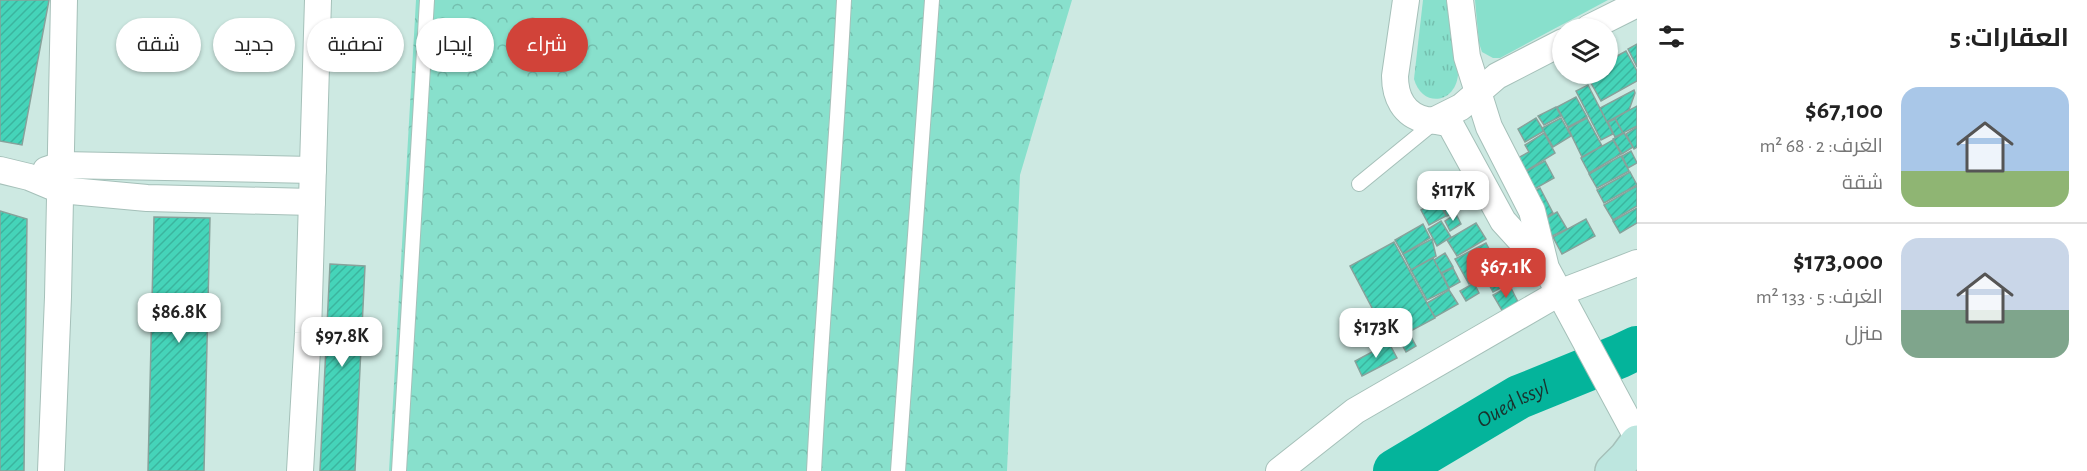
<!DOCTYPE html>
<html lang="ar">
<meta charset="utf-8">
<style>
body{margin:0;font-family:"Alegreya Sans",Cairo,sans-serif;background:#f2f2f2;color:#222;direction:rtl;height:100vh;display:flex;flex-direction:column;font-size:22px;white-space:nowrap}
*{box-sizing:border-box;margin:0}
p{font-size:20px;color:#767676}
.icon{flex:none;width:33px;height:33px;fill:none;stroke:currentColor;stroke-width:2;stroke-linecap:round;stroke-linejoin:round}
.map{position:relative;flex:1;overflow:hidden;direction:ltr}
.sheet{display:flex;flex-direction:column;background:#fff;width:450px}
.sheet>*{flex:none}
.top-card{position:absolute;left:18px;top:18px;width:570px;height:54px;direction:rtl;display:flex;gap:12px}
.buttons{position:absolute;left:1552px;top:18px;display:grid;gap:12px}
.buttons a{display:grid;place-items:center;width:66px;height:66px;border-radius:50%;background:#fff;box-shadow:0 2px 4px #0004;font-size:30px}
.price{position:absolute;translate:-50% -51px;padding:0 14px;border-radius:12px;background:#fff;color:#222;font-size:20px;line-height:39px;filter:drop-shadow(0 2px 3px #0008)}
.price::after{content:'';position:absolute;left:50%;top:36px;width:18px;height:14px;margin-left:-9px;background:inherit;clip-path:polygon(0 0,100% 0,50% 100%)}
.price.active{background:#d14339;color:#fff}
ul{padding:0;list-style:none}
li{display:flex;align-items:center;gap:18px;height:150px;padding:0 18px}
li+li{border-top:2px solid #e0e0e0}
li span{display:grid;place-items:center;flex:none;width:168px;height:120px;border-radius:18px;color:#555}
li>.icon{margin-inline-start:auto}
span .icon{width:72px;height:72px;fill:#fffc;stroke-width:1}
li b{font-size:26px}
h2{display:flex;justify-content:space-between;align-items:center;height:72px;padding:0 18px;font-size:26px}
.chip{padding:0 21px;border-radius:27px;background:#fff;box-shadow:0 2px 4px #0004;font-size:21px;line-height:54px}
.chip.active{background:#d14339;color:#fff}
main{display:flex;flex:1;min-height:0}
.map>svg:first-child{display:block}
.grass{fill:url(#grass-tufts)}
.park{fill:url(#park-crowns)}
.garden{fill:#88e0cc}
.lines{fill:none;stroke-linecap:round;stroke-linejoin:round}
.river{stroke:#04b49b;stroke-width:44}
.building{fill:url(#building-hatch);stroke:#87a29b;stroke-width:1.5}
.service-casing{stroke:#a5c0b9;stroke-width:16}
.minor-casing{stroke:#a5c0b9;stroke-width:28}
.secondary-casing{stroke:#a5c0b9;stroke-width:36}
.service{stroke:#fff;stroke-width:14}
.minor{stroke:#fff;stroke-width:26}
.secondary{stroke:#bde6df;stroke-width:33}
.labels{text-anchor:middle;stroke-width:6;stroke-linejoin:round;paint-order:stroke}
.water-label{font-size:22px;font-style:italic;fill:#1a312c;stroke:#daf6ef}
</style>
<main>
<section class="sheet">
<h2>العقارات: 5<svg class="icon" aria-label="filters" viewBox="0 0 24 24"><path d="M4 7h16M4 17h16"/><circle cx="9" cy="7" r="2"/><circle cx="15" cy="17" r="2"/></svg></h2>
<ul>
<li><span style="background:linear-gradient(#a9c7e8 70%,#8fb573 0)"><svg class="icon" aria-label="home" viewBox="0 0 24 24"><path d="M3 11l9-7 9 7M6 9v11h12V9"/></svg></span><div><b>$67,100</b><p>الغرف: 2 · 68 m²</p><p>شقة</p></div></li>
<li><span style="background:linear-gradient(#c9d6e8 60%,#7fa58c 0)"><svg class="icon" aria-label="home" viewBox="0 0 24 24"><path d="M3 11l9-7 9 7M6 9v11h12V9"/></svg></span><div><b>$173,000</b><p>الغرف: 5 · 133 m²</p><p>منزل</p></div></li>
</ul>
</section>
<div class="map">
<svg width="1637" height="471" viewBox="0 0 1637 471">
<defs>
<pattern id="grass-tufts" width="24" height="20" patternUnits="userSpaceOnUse" patternTransform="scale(1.5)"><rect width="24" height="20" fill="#88e0cc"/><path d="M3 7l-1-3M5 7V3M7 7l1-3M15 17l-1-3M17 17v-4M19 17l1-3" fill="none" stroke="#74bfae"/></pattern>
<pattern id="park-crowns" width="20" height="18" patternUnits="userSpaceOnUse" patternTransform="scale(1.5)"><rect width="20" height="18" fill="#88e0cc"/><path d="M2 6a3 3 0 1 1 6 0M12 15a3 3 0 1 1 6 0" fill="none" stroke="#74bfae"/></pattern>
<pattern id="building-hatch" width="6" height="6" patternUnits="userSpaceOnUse" patternTransform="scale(1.5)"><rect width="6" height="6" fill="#45d4b9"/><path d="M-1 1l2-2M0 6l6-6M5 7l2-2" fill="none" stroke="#3bb59e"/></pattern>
</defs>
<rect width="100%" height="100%" fill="#cde9e2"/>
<path class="grass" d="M 1423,0 L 1450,0 L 1458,75 C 1455,104 1422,108 1414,79 Z"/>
<path class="park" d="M 416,0 L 1072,0 L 1020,175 L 1007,471 L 389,471 Z"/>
<path class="garden" d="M 1475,0 L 1608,0 L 1500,58 L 1493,58 L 1482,52 L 1479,43 Z"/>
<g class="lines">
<path class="river" id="s1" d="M 1395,471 L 1519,397 L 1620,356 L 1637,348"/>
</g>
<g class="building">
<path d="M 0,0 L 49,0 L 22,145 L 0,141 Z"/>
<path d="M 1637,44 L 1637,67 L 1628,49 Z"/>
<path d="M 1626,51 L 1637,71 L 1637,81 L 1601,101 L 1586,74 L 1608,74 L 1608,61 Z"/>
<path d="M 1588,85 L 1613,134 L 1601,140 L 1576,91 Z"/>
<path d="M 1634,90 L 1635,93 L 1629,110 L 1607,122 L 1600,108 Z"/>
<path d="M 1576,97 L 1587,117 L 1568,127 L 1557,107 Z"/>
<path d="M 1637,106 L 1637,126 L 1623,133 L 1615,118 Z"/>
<path d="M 1556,107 L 1561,116 L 1544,125 L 1538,116 Z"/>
<path d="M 1536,118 L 1544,131 L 1525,142 L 1518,129 Z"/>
<path d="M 1561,118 L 1571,136 L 1553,147 L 1542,128 Z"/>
<path d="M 1587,118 L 1602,146 L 1582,157 L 1568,128 Z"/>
<path d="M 1615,119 L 1623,133 L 1615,137 L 1608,122 Z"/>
<path d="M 1637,127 L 1637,147 L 1634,149 L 1626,134 Z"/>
<path d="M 1544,133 L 1555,153 L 1526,171 L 1518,158 L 1529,152 L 1525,145 Z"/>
<path d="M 1624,133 L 1633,147 L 1622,154 L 1613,139 Z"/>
<path d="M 1613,140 L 1621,154 L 1589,173 L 1581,158 Z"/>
<path d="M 1631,151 L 1637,163 L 1628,168 L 1622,156 Z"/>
<path d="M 1621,156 L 1629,171 L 1597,188 L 1589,174 Z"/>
<path d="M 1545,161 L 1554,178 L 1529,192 L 1519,175 Z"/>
<path d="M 1630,172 L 1637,185 L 1604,203 L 1597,190 Z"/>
<path d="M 1637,186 L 1637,206 L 1613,220 L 1604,205 Z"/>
<path d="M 1540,188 L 1553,213 L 1543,219 L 1529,193 Z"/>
<path d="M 1451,194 L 1459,210 L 1447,216 L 1439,200 Z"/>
<path d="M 1438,200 L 1446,216 L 1429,225 L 1421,210 Z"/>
<path d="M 1637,208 L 1637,223 L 1620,233 L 1613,221 Z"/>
<path d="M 0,211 L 27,219 L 24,471 L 0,471 Z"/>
<path d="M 1557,212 L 1567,229 L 1552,236 L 1543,220 Z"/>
<path d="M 1456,214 L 1461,224 L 1450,231 L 1445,221 Z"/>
<path d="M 154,217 L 210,218 L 204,471 L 148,471 Z"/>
<path d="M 1586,219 L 1595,236 L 1562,254 L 1553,237 Z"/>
<path d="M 1441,221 L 1451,237 L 1437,246 L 1428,229 Z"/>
<path d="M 1476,223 L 1486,239 L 1457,256 L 1447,240 Z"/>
<path d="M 1423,224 L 1430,238 L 1403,254 L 1395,240 Z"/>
<path d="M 1432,239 L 1436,256 L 1411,270 L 1403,254 Z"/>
<path d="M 1394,242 L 1435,318 L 1390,342 L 1350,266 Z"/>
<path d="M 1486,243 L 1499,268 L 1469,284 L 1455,259 Z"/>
<path d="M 1445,253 L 1453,267 L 1441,273 L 1434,260 Z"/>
<path d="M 1433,258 L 1449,289 L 1427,300 L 1411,270 Z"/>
<path d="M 330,264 L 365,266 L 355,471 L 320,471 Z"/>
<path d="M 1453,268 L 1460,282 L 1449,288 L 1442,273 Z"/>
<path d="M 1498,270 L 1506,285 L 1493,292 L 1485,277 Z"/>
<path d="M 1474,283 L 1479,293 L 1466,301 L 1460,291 Z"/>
<path d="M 1510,286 L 1519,304 L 1503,312 L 1493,295 Z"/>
<path d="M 1449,290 L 1458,304 L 1435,317 L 1427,303 Z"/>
<path d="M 1372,320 L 1385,344 L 1372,350 L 1360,327 Z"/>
<path d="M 1410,335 L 1416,346 L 1406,352 L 1400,341 Z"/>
<path d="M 1389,343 L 1397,358 L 1362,376 L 1355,361 Z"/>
</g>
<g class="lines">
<defs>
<g id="service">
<path d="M 1359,184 L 1436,121"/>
<path d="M 399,471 L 427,0"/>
<path d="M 814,471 C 822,314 836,157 844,0"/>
<path d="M 898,471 L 932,0"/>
</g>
<g id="minor">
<path d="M 1406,0 L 1395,76 C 1395,96 1403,115 1426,120 C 1434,121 1441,121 1450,124 L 1503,221 L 1544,266"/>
<path d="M 1460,0 L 1467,57 L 1489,127 L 1532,211 L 1546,268 L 1637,437"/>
<path d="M 1589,28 L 1637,4"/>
<path d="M 1437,119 L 1461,107 L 1497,76 L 1563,42"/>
<path d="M 0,170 L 29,177 L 60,190 L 147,198 L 312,202"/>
<path d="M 46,170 L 61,165 L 313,170"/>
<path d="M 51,471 L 58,297 L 64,0"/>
<path d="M 300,471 L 308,333 L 318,0"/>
<path d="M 1279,471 L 1355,411 L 1559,293 L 1637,263"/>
</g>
<path id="secondary" d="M 1612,471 L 1626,457 L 1637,442"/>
</defs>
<use href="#service" class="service-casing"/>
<use href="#minor" class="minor-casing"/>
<use href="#secondary" class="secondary-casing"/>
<use href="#service" class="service"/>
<use href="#minor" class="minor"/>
<use href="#secondary" class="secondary"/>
</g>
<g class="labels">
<g class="water-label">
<text dy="8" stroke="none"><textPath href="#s1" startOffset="136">Oued Issyl</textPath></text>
</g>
</g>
</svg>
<div class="buttons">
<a><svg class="icon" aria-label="layers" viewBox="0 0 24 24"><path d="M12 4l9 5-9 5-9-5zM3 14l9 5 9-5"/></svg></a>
</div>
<b class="price" style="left:1453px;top:222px">$117K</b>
<b class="price active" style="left:1506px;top:299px">$67.1K</b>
<b class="price" style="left:179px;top:344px">$86.8K</b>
<b class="price" style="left:1376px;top:359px">$173K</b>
<b class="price" style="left:342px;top:368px">$97.8K</b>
<div class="top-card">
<a class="chip active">شراء</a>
<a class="chip">إيجار</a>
<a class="chip">تصفية</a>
<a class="chip">جديد</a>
<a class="chip">شقة</a>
</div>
</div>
</main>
